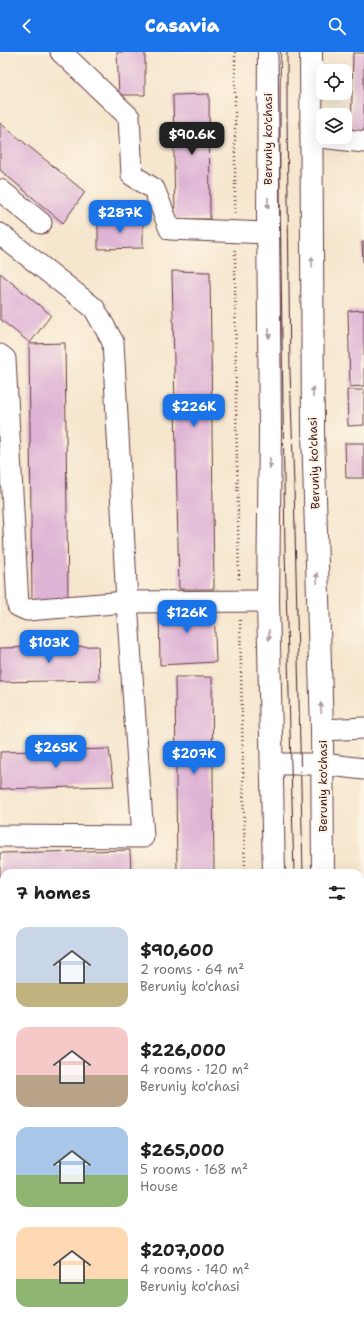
<!DOCTYPE html>
<meta charset="utf-8">
<style>
body{margin:0;font-family:"Shantell Sans",sans-serif;background:#f2f2f2;color:#222;height:100vh;display:flex;flex-direction:column;font-size:15px;white-space:nowrap}
*{box-sizing:border-box;margin:0}
p{font-size:13px;color:#767676}
.icon{flex:none;width:22px;height:22px;fill:none;stroke:currentColor;stroke-width:2;stroke-linecap:round;stroke-linejoin:round}
.map{position:relative;flex:1;overflow:hidden}
.sheet{position:absolute;left:0px;top:817px;width:364px;height:456px;display:flex;flex-direction:column;background:#fff;border-radius:12px 12px 0 0;box-shadow:0 4px 16px #0002}
.sheet>*{flex:none}
.buttons{position:absolute;left:316px;top:12px;display:grid;gap:8px}
.buttons a{display:grid;place-items:center;width:36px;height:36px;border-radius:8px;background:#fff;box-shadow:0 4px 16px #0002;font-size:20px}
.price{position:absolute;translate:-50% -34px;padding:0 9px;border-radius:8px;background:#1a73e8;color:#fff;font-size:13px;line-height:26px;filter:drop-shadow(0 1px 2px #0008)}
.price::after{content:'';position:absolute;left:50%;top:24px;width:12px;height:9px;margin-left:-6px;background:inherit;clip-path:polygon(0 0,100% 0,50% 100%)}
.price.selected{background:#222;color:#fff}
ul{padding:0;list-style:none}
li{display:flex;align-items:center;gap:12px;height:100px;padding:0 16px}
li span{display:grid;place-items:center;flex:none;width:112px;height:80px;border-radius:12px;color:#555}
li>.icon{margin-inline-start:auto}
span .icon{width:48px;height:48px;fill:#fffc;stroke-width:1}
li b{font-size:17px}
h2{display:flex;justify-content:space-between;align-items:center;height:48px;padding:0 16px;font-size:17px}
header{display:flex;justify-content:space-between;align-items:center;height:52px;padding:0 16px;background:#1a73e8;color:#fff;font-size:18px;font-weight:800}
.map>svg:first-child{display:block}
.building{fill:#deb3d5}
.lines{fill:none;stroke-linecap:round;stroke-linejoin:round}
.minor-casing{stroke:#643d43;stroke-width:23}
.major-casing{stroke:#643d43;stroke-width:24}
.path{stroke:#643d43;stroke-width:2.5;stroke-dasharray:1 3;stroke-linecap:butt}
.minor{stroke:#fff;stroke-width:21}
.major{stroke:#fff;stroke-width:22}
.tram{stroke:#4a1f2b;stroke-width:1}
.oneway{fill:#ae9aa0}
.labels{text-anchor:middle;stroke-width:4;stroke-linejoin:round;paint-order:stroke}
.street-label{font-size:12px;fill:#4a1f2b;stroke:#fcf5e5}
</style>
<header><svg class="icon" aria-label="back" viewBox="0 0 24 24"><path d="M15 5l-7 7 7 7"/></svg>Casavia<svg class="icon" aria-label="search" viewBox="0 0 24 24"><circle cx="10" cy="10" r="6"/><path d="M15 15l6 6"/></svg></header>
<div class="map">
<svg width="364" height="1273" viewBox="0 0 364 1273">
<rect width="100%" height="100%" fill="#fcf5e5"/>
<filter id="ink" filterUnits="userSpaceOnUse"><feTurbulence type="fractalNoise" baseFrequency=".025" numOctaves="2"/><feDisplacementMap in="SourceGraphic" scale="8" xChannelSelector="R" yChannelSelector="G"/><feConvolveMatrix kernelMatrix="1 2 1 2 8 2 1 2 1" color-interpolation-filters="sRGB"/></filter>
<filter id="wash" filterUnits="userSpaceOnUse"><feTurbulence type="fractalNoise" baseFrequency=".012" numOctaves="4" result="noise"/><feDisplacementMap in="SourceGraphic" scale="16" xChannelSelector="R" yChannelSelector="G"/><feGaussianBlur stdDeviation="0.9" result="paint"/><feColorMatrix in="noise" values="0 0 0 0 0 0 0 0 0 0 0 0 0 0 0 0 0 1.4 0 .05"/><feComposite in="paint" operator="in"/></filter>
<g filter="url(#wash)">
<rect width="100%" height="100%" fill="#f6e6ce"/>
<g id="blocks">
<g class="building">
<path d="M 117,0 L 145,0 L 145,43 L 119,43 Z"/>
<path d="M 353,1 L 364,1 L 364,82 L 351,82 Z"/>
<path d="M 209,42 L 210,167 L 175,167 L 173,43 Z"/>
<path d="M 0,71 L 85,140 L 63,171 L 0,118 Z"/>
<path d="M 143,167 L 143,196 L 98,197 L 98,168 Z"/>
<path d="M 362,190 L 364,190 L 364,210 L 363,210 Z"/>
<path d="M 172,219 L 210,220 L 214,537 L 179,537 Z"/>
<path d="M 0,221 L 51,263 L 30,291 L 0,267 Z"/>
<path d="M 364,258 L 364,334 L 350,335 L 348,259 Z"/>
<path d="M 65,291 L 68,549 L 32,550 L 29,292 Z"/>
<path d="M 347,338 L 364,338 L 364,373 L 348,374 Z"/>
<path d="M 345,391 L 364,391 L 364,426 L 346,426 Z"/>
<path d="M 159,553 L 214,553 L 216,610 L 160,613 Z"/>
<path d="M 98,594 L 99,628 L 0,630 L 0,596 Z"/>
<path d="M 175,625 L 212,625 L 214,821 L 177,821 Z"/>
<path d="M 109,697 L 114,734 L 0,737 L 0,700 Z"/>
<path d="M 130,798 L 131,821 L 4,821 L 4,836 L 0,836 L 0,801 Z"/>
<path d="M 0,897 L 4,898 L 4,926 L 0,922 Z"/>
<path d="M 0,930 L 4,932 L 3,958 L 0,957 Z"/>
<path d="M 4,967 L 4,1002 L 0,1009 L 0,975 Z"/>
<path d="M 0,1202 L 4,1205 L 4,1247 L 0,1252 Z"/>
<path d="M 4,1253 L 4,1269 L 69,1269 L 62,1273 L 6,1273 L 0,1267 L 0,1259 Z"/>
<path d="M 82,1269 L 134,1269 L 134,1273 L 72,1273 Z"/>
<path d="M 140,1269 L 179,1269 L 180,1273 L 140,1273 Z"/>
<rect x="189" y="1269" width="11" height="4"/>
<path d="M 203,1269 L 253,1269 L 254,1273 L 203,1273 Z"/>
</g>
</g>
</g>
<g filter="url(#ink)">
<use href="#blocks" fill-opacity="0" stroke="#643d43" stroke-width="1"/>
<g class="lines">
<defs>
<g id="minor">
<path d="M 61,0 L 129,65 L 132,123 L 154,137 L 170,177 L 268,181"/>
<path d="M 311,84 L 364,90"/>
<path d="M 0,138 L 41,171"/>
<path d="M 0,182 L 94,256 L 113,290 L 127,550 L 143,785 L 0,784"/>
<path d="M 0,303 L 5,307 L 18,554 L 27,558 L 127,550 L 268,549"/>
<path d="M 322,678 L 364,676"/>
<path d="M 272,712 L 322,712 L 364,717"/>
<path d="M 0,853 L 4,853"/>
<path d="M 360,892 L 364,893"/>
<path d="M 360,1020 L 364,1020"/>
<path d="M 360,1118 L 364,1118"/>
<path d="M 360,1202 L 364,1202"/>
</g>
<g id="major">
<path d="M 269,0 L 268,164 L 270,379 L 268,549 L 274,821"/>
<path d="M 311,0 L 313,379 L 322,678 L 323,821"/>
<path d="M 282,1269 L 282,1273"/>
<path d="M 328,1269 L 328,1273"/>
</g>
</defs>
<use href="#minor" class="minor-casing"/>
<use href="#major" class="major-casing"/>
<g class="path">
<path d="M 235,161 L 235,0"/>
<path d="M 235,198 L 236,352 L 239,529"/>
<path d="M 240,568 L 245,821"/>
<path d="M 259,1269 L 259,1273"/>
</g>
<use href="#minor" class="minor"/>
<use href="#major" class="major"/>
<g class="tram">
<path d="M 278,0 L 285,498 L 294,821"/>
<path d="M 287,0 L 287,61 L 290,320 L 294,434 L 303,821"/>
<path d="M 301,1269 L 301,1273"/>
<path d="M 311,1269 L 311,1273"/>
</g>
</g>
<defs><path id="oneway-solid" d="M-6-.8H1V-3.2L6.5 0L1 3.2V.8H-6Z"/></defs>
<g class="oneway">
<use href="#oneway-solid" transform="translate(268 151) rotate(90)"/>
<use href="#oneway-solid" transform="translate(312 210) rotate(-90)"/>
<use href="#oneway-solid" transform="translate(269 281) rotate(89)"/>
<use href="#oneway-solid" transform="translate(313 340) rotate(-90)"/>
<use href="#oneway-solid" transform="translate(270 411) rotate(91)"/>
<use href="#oneway-solid" transform="translate(317 526) rotate(-92)"/>
<use href="#oneway-solid" transform="translate(269 583) rotate(89)"/>
<use href="#oneway-solid" transform="translate(321 656) rotate(-92)"/>
</g>
</g>
<g class="labels">
<g class="street-label">
<text transform="translate(268 87) rotate(-90)" y="4">Beruniy ko'chasi</text>
<text transform="translate(314 411) rotate(-92)" y="4">Beruniy ko'chasi</text>
<text transform="translate(323 734) rotate(-90)" y="4">Beruniy ko'chasi</text>
</g>
</g>
</svg>
<div class="buttons">
<a><svg class="icon" aria-label="locate" viewBox="0 0 24 24"><circle cx="12" cy="12" r="6"/><path d="M12 2v4M12 18v4M2 12h4M18 12h4"/></svg></a>
<a><svg class="icon" aria-label="layers" viewBox="0 0 24 24"><path d="M12 4l9 5-9 5-9-5zM3 14l9 5 9-5"/></svg></a>
</div>
<b class="price selected" style="left:192px;top:104px">$90.6K</b>
<b class="price" style="left:120px;top:182px">$287K</b>
<b class="price" style="left:194px;top:376px">$226K</b>
<b class="price" style="left:187px;top:582px">$126K</b>
<b class="price" style="left:49px;top:612px">$103K</b>
<b class="price" style="left:56px;top:717px">$265K</b>
<b class="price" style="left:194px;top:723px">$207K</b>
<section class="sheet">
<h2>7 homes<svg class="icon" aria-label="filters" viewBox="0 0 24 24"><path d="M4 7h16M4 17h16"/><circle cx="9" cy="7" r="2"/><circle cx="15" cy="17" r="2"/></svg></h2>
<ul>
<li><span style="background:linear-gradient(#c9d6e8 70%,#c2b280 0)"><svg class="icon" aria-label="home" viewBox="0 0 24 24"><path d="M3 11l9-7 9 7M6 9v11h12V9"/></svg></span><div><b>$90,600</b><p>2 rooms · 64 m²</p><p>Beruniy ko'chasi</p></div></li>
<li><span style="background:linear-gradient(#f6c9c9 60%,#b9a48a 0)"><svg class="icon" aria-label="home" viewBox="0 0 24 24"><path d="M3 11l9-7 9 7M6 9v11h12V9"/></svg></span><div><b>$226,000</b><p>4 rooms · 120 m²</p><p>Beruniy ko'chasi</p></div></li>
<li><span style="background:linear-gradient(#a9c7e8 60%,#8fb573 0)"><svg class="icon" aria-label="home" viewBox="0 0 24 24"><path d="M3 11l9-7 9 7M6 9v11h12V9"/></svg></span><div><b>$265,000</b><p>5 rooms · 168 m²</p><p>House</p></div></li>
<li><span style="background:linear-gradient(#ffd9b3 65%,#8fb573 0)"><svg class="icon" aria-label="home" viewBox="0 0 24 24"><path d="M3 11l9-7 9 7M6 9v11h12V9"/></svg></span><div><b>$207,000</b><p>4 rooms · 140 m²</p><p>Beruniy ko'chasi</p></div></li>
</ul>
</section>
</div>
